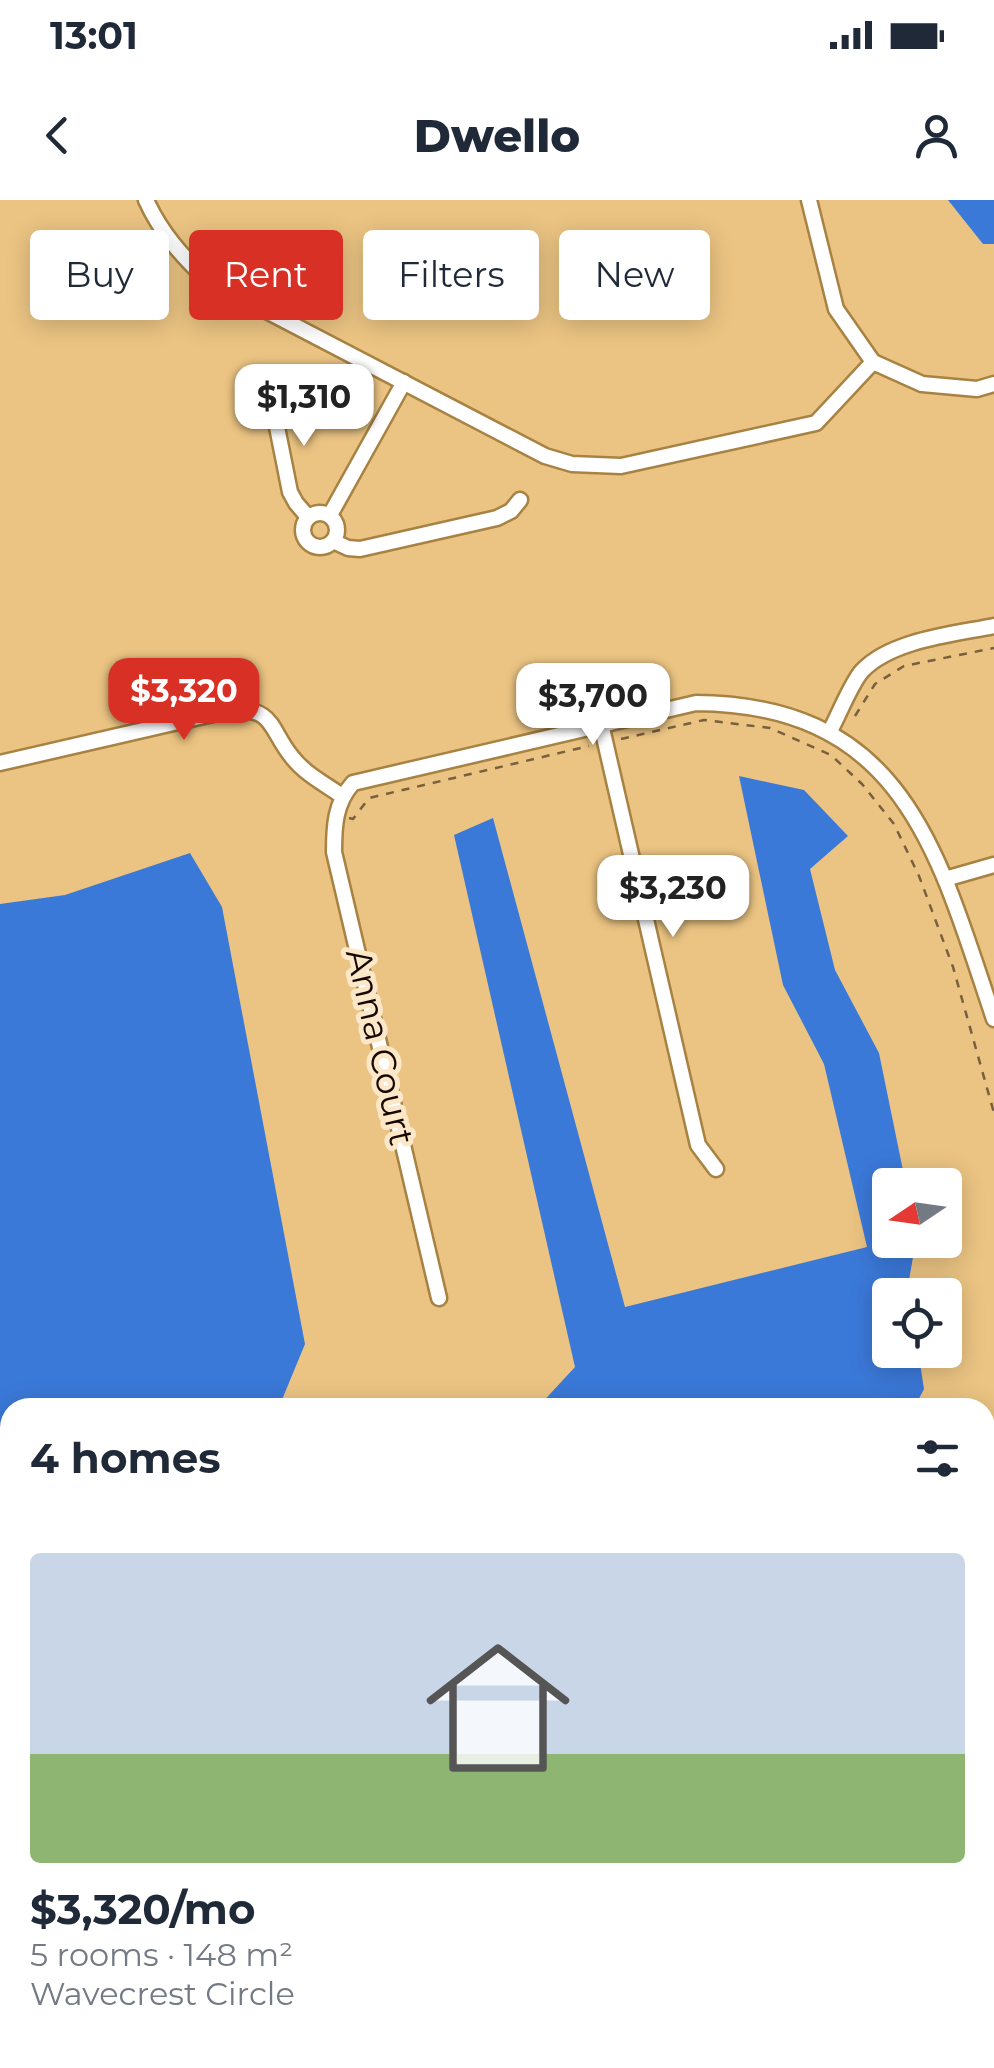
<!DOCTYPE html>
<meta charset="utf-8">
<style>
body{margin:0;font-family:Montserrat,sans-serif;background:#f6f6f7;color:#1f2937;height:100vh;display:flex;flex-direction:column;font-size:38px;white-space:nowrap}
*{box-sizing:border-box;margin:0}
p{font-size:32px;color:#747a83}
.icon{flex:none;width:55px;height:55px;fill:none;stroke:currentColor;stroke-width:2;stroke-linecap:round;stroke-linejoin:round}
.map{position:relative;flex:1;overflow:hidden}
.panel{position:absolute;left:0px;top:1198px;width:995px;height:672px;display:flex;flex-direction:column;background:#fff;border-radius:30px 30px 0 0;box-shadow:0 5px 25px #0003}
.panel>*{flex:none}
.top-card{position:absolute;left:30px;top:30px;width:935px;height:90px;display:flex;gap:20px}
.needle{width:65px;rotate:257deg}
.buttons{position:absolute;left:872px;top:968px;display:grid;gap:20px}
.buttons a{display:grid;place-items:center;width:90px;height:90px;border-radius:10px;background:#fff;box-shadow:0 5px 25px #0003;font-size:50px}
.price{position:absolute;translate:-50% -85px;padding:0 22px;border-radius:20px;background:#fff;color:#222;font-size:32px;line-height:65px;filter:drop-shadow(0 2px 5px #0008)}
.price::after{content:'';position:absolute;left:50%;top:60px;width:30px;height:22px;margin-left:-15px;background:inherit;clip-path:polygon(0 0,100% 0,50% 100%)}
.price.active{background:#d93025;color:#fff}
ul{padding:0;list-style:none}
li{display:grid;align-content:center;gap:20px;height:530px;padding:0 30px}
li span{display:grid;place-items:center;height:310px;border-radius:10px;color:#555}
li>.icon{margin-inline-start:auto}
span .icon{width:180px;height:180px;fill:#fffc;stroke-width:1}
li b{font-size:42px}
h2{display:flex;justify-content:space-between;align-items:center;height:120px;padding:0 30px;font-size:42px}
.tag{padding:0 35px;border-radius:10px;background:#fff;box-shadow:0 5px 25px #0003;font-size:35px;line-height:90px}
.tag.active{background:#d93025;color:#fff}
.status{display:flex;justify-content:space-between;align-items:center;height:70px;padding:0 50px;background:#fff;direction:ltr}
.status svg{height:28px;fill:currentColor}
header{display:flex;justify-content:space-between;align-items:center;height:130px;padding:0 30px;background:#fff;font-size:45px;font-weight:800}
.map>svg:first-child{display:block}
.water{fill:#3b79d9}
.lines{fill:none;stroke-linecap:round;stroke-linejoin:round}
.minor-casing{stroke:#a78243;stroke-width:19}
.path{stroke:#795f3d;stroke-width:2.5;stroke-dasharray:8 8;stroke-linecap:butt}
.minor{stroke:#fff;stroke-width:14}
.labels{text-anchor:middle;stroke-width:10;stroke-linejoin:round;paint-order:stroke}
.street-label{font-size:35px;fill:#160800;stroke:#fce8c9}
</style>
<div class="status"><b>13:01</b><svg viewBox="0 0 49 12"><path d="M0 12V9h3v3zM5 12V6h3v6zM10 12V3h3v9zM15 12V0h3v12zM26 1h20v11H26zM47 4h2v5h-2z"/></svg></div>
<header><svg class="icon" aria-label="back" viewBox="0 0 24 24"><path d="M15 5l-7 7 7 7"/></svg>Dwello<svg class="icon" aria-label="person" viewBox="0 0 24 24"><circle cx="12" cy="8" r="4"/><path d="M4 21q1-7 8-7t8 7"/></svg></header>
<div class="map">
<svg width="994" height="1868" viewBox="0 0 994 1868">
<rect width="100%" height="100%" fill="#ebc483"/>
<g class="water">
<path d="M 948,0 L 994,0 L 994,44 L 983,44 Z"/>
<path d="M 739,576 L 804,590 L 848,636 L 810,669 L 835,770 L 879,853 L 906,985 L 890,985 L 890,1040 L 916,1040 L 908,1086 L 909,1095 L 890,1095 L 890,1150 L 918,1150 L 924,1189 L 914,1208 L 538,1207 L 575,1167 L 454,635 L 493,618 L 625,1107 L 867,1047 L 824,864 L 783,785 Z"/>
<path d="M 190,653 L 222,707 L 305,1144 L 279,1207 L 10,1208 L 10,1312 L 0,1307 L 0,704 L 65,695 Z"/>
</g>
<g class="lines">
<defs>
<g id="minor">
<path d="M 146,0 C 161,33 182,56 207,80 L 545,256 L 572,264 L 621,266 L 816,223 L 873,162"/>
<path d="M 809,0 L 836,109 L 873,162"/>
<path d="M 873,162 L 922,184 L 977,189 L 994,184"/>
<path d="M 275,188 L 272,202 L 290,292 L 296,303 L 308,317"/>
<circle cx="320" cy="330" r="17"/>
<path d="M 330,315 L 404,182"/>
<path d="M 333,341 L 348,348 L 360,349 L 497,318 L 511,311 L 520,300"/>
<path d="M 601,524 L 698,945 L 716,969"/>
<path d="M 829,533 C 838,517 851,483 862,471 C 891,440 954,434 994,426"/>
<path d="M 0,563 L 230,510 C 275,507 269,529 292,557 C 305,574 325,584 342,596"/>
<path d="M 945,679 L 994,665"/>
<path d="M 439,1098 L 334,652 C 334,626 335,603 353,583 L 696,503 C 905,505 938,653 994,819"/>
<path d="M 0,1464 L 10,1474"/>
<path d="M 985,1810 L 994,1808"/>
<path d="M 427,1860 L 429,1868"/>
<path d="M 54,1868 L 60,1860"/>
<path d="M 232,1868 L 234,1860"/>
<path d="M 294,1868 L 296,1860"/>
</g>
</defs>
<use href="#minor" class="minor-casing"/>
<g class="path">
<path d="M 855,516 L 875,484 L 904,466 L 994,448"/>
<path d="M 621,539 L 704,520 L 770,528 L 831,555 L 862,584 L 894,624 L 919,676 L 953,767 L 994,913"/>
<path d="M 349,618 L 353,619 L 369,598 L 589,546"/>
<path d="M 214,1868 L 216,1860"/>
</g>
<use href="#minor" class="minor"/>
</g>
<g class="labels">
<g class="street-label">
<text transform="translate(380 847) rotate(77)" y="12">Anna Court</text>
</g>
</g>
</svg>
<div class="buttons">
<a><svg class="needle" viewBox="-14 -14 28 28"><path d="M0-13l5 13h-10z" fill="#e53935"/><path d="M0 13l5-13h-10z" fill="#747a83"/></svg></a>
<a><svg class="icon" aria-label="locate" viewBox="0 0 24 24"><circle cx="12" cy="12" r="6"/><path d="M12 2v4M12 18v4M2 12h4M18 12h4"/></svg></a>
</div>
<b class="price" style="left:304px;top:249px">$1,310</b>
<b class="price active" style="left:184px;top:543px">$3,320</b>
<b class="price" style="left:593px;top:548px">$3,700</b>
<b class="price" style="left:673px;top:740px">$3,230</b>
<div class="top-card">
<a class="tag">Buy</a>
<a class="tag active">Rent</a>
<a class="tag">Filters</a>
<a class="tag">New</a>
</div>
<section class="panel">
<h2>4 homes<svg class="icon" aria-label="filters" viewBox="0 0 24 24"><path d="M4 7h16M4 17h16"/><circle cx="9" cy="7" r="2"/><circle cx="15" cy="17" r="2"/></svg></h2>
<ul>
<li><span style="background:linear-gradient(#c9d6e8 65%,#8fb573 0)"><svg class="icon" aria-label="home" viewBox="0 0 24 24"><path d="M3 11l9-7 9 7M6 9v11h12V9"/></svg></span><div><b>$3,320/mo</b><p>5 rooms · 148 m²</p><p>Wavecrest Circle</p></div></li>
</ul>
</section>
</div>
